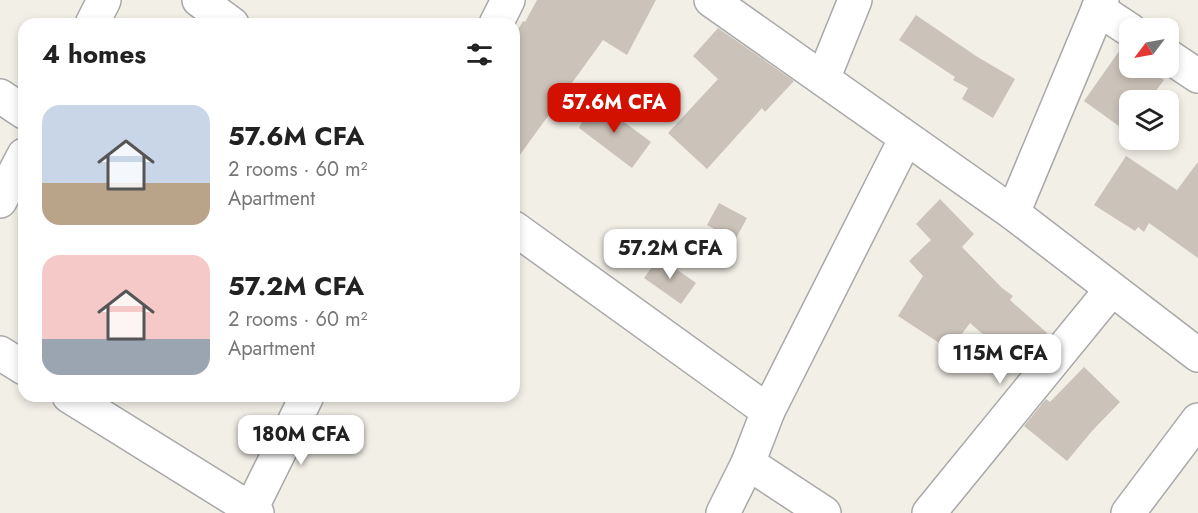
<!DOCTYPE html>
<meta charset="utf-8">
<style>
body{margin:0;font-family:Jost,sans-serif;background:#f2f2f2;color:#222;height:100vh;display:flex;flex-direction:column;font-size:22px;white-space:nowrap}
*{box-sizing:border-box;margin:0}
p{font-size:20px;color:#767676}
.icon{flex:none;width:33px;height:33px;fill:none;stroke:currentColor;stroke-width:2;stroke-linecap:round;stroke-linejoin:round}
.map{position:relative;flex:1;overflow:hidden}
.sheet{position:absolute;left:18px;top:18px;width:502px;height:384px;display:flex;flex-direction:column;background:#fff;border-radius:18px;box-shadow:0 3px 9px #0003}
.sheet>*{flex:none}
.needle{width:39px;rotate:238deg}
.controls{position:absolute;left:1119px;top:18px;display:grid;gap:12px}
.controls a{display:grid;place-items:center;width:60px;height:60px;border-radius:12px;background:#fff;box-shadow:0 3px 9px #0003;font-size:30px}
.price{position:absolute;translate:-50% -51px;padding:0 14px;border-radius:12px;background:#fff;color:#222;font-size:20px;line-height:39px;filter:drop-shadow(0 2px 3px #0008)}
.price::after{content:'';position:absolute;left:50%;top:36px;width:18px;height:14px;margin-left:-9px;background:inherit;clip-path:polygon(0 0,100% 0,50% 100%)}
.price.on{background:#d21100;color:#fff}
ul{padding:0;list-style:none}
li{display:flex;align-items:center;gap:18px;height:150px;padding:0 24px}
li span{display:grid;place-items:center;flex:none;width:168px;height:120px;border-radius:18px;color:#555}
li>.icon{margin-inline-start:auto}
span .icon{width:72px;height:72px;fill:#fffc;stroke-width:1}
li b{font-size:26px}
h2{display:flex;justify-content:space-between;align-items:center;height:72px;padding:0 24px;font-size:26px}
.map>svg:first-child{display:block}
.building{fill:#cbc2b9}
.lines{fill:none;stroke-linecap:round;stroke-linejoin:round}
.street-casing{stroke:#a8a8a8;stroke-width:36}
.street{stroke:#fff;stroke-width:33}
</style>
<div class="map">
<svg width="1198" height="513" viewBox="0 0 1198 513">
<rect width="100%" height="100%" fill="#f2efe7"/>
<g class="building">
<path d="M 537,0 L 656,0 L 627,55 L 603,40 L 514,163 L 514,37 L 523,21 L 525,22 Z"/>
<path d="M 916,15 L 976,56 L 1015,79 L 993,118 L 962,99 L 968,88 L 953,80 L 955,77 L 899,40 Z"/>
<path d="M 718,28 L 794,81 L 765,112 L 762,108 L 707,169 L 668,133 L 718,79 L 693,56 Z"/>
<path d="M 1122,47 L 1130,49 L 1130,68 L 1146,68 L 1164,80 L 1149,100 L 1130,100 L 1130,134 L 1084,101 Z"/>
<path d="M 593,99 L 651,142 L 632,168 L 579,128 Z"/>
<path d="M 1126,156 L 1177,190 L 1198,162 L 1198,258 L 1149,223 L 1144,232 L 1138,227 L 1135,231 L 1094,205 Z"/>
<path d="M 940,199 L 974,234 L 962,247 L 1002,288 L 1013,296 L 1010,300 L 1047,333 L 1019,366 L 970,323 L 950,350 L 898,316 L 923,276 L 909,261 L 931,240 L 916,224 Z"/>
<path d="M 719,203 L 747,218 L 735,240 L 707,225 Z"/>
<path d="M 659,257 L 696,283 L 681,304 L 644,278 Z"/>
<path d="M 1084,367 L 1120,402 L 1092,431 L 1067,461 L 1024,426 L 1046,399 L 1050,402 Z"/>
</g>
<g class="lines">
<defs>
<g id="street">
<path d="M 199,0 L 232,24"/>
<path d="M 711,0 L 1013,213 L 1198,355"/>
<path d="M 1098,9 L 1130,30"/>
<path d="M 92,24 L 104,0"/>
<path d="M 496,24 L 508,0"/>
<path d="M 1168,56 L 1198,76"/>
<path d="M 823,79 L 855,0"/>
<path d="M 0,96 L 24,112"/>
<path d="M 0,201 L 24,155"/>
<path d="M 1013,213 L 1102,0"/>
<path d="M 514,228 L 768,411"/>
<path d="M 0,353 L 24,368"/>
<path d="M 69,396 L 257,513"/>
<path d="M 748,463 L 824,513"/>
<path d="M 249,513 L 307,396"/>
<path d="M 723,513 L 748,463 L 768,411 L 906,138"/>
<path d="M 929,513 L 1111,290"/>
<path d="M 1128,513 L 1198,420"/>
</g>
</defs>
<use href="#street" class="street-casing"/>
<use href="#street" class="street"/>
</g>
</svg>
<div class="controls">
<a><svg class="needle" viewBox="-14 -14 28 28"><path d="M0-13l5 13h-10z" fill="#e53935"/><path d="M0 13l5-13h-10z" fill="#767676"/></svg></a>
<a><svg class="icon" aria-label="layers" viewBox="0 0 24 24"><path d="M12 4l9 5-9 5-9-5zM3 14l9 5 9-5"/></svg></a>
</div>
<b class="price on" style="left:614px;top:134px">57.6M CFA</b>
<b class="price" style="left:670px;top:280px">57.2M CFA</b>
<b class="price" style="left:1000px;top:385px">115M CFA</b>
<b class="price" style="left:301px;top:466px">180M CFA</b>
<section class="sheet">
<h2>4 homes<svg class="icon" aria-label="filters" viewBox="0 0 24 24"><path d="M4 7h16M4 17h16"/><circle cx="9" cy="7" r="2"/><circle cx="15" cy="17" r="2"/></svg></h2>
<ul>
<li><span style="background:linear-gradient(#c9d6e8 65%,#b9a48a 0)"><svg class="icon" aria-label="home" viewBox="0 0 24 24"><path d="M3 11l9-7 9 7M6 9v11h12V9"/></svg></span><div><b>57.6M CFA</b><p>2 rooms · 60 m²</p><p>Apartment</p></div></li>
<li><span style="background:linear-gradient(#f6c9c9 70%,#9aa5b1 0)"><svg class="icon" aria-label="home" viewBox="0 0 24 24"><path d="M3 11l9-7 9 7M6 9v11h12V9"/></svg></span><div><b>57.2M CFA</b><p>2 rooms · 60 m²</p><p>Apartment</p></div></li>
</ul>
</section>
</div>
